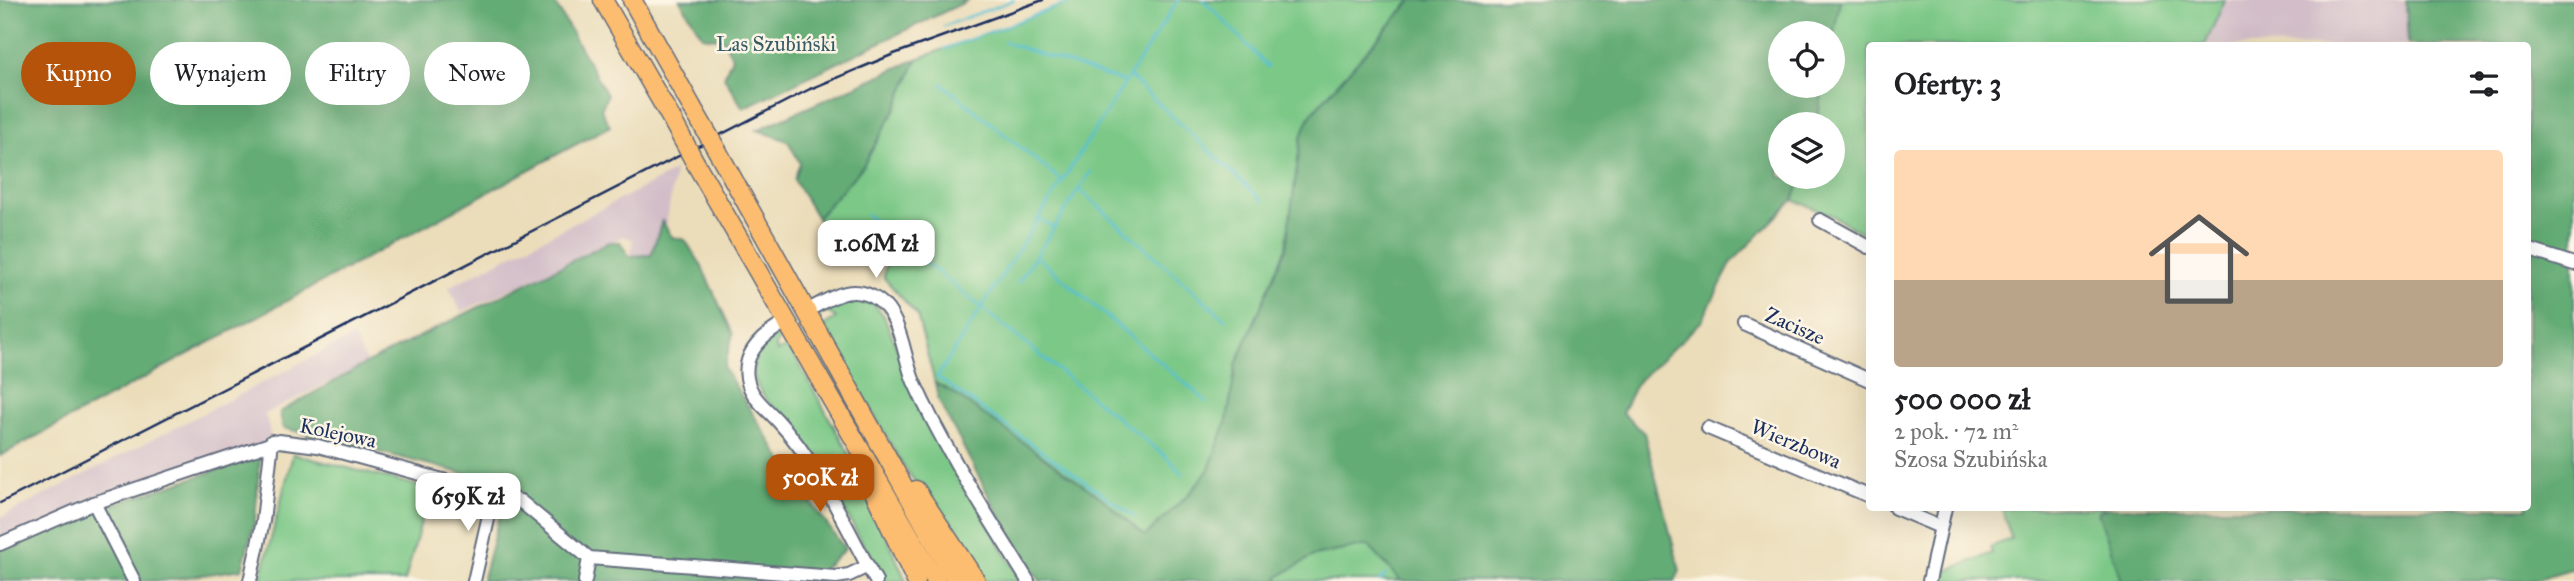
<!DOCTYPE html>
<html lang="pl">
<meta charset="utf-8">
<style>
body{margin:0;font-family:"IM FELL Great Primer",serif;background:#f2f2f2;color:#202124;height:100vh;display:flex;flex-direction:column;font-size:26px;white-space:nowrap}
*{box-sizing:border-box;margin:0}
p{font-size:23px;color:#757577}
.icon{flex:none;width:38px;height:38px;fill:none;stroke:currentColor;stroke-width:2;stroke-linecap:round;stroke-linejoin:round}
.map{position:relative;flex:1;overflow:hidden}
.side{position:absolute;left:1866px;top:42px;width:665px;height:469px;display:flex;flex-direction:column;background:#fff;border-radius:7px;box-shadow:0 7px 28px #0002}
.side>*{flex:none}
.top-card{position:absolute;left:21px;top:42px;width:665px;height:63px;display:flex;gap:14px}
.tools{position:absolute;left:1768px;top:21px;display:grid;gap:14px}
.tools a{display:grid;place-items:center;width:77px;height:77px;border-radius:50%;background:#fff;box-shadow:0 7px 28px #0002;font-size:35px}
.price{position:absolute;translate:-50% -60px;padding:0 16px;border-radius:14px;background:#fff;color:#222;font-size:23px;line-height:46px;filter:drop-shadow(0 2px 4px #0008)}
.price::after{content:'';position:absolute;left:50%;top:42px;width:21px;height:16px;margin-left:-10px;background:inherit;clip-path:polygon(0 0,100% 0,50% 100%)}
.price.on{background:#b45309;color:#fff}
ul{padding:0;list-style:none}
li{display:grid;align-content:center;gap:14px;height:371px;padding:0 28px}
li+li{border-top:2px solid #e0e0e0}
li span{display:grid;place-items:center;height:217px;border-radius:7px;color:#555}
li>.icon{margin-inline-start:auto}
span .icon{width:126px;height:126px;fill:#fffc;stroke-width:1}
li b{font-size:30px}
h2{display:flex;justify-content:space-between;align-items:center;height:84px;padding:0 28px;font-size:30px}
.tag{padding:0 24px;border-radius:32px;background:#fff;box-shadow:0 7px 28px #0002;font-size:24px;line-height:63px}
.tag.on{background:#b45309;color:#fff}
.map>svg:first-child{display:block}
.industrial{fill:#d2bdc8}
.green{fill:#7bc887;stroke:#4b7c72;stroke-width:2}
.forest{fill:#64ac74;stroke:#406e69;stroke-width:2}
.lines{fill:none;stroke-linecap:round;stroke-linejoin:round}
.stream{stroke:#56c0d2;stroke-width:2.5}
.minor-casing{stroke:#646c7e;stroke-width:16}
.highway-casing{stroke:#646c7e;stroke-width:21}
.minor{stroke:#fff;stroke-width:12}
.highway{stroke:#fcbd6f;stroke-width:18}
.rail{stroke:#1b2f5e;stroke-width:2.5}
.highway-bridge-casing{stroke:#646c7e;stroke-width:21;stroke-linecap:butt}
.highway-bridge{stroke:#fcbd6f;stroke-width:18}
.labels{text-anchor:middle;stroke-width:5;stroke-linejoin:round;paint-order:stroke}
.park-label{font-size:21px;fill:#385d6a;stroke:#fcf5e5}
.street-label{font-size:21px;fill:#1b2f5e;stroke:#fcf5e5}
</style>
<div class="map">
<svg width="2574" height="581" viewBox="0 0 2574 581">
<rect width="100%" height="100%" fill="#fcf5e5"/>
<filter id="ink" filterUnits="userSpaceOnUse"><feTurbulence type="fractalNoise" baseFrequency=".0143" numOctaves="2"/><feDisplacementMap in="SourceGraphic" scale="14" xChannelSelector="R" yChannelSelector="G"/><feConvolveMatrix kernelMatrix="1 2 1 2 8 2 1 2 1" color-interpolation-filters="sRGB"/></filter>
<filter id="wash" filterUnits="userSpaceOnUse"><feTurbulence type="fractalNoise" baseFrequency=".00686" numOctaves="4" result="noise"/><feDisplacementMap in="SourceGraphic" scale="28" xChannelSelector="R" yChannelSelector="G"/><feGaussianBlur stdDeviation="1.57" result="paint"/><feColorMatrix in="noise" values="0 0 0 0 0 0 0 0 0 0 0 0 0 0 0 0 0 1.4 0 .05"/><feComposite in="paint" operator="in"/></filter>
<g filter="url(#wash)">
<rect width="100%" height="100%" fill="#ebddba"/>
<g class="industrial">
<path d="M 2225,0 L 2403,0 L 2410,10 L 2410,45 L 2204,46 Z"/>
<path d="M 675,171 L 659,271 L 628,274 L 633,240 L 624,236 L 461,312 L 449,287 Z"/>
<path d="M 353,336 L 367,363 L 265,414 L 272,441 L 0,544 L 0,518 Z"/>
</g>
<g class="green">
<path d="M 1076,0 L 1412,0 L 1311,114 L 1286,248 L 1236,365 L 1227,420 L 1209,469 L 1191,492 L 1145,536 L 1102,499 L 952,392 L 935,383 L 917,315 L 884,278 L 886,262 L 880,255 L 831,243 L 817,218 L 863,166 L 897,106 L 917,59 Z"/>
<path d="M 1840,0 L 2225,0 L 2205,45 L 1869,46 L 1869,237 L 1831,215 L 1793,200 L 1802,177 L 1832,177 L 1832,124 L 1816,124 L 1824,86 L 1832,86 L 1832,42 Z"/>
<path d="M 847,298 L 873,303 L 884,316 L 917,398 L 1021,581 L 984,581 L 899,459 L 824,325 L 836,318 L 829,313 L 818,314 L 816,311 Z"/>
<path d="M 782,333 L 776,345 L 777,352 L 789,346 L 853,461 L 906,581 L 883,581 C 858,536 835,489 807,446 C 793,425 761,402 755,379 C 749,356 764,343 782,333 Z"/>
<path d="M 293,454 L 430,489 L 405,581 L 260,581 Z"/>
<path d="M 2002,508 L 2108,508 L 2098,512 L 2122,581 L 1938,581 L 1939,574 L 1992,553 L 1990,547 L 2011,539 Z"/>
<path d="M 1368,545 L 1401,581 L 1278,581 L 1278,577 L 1313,556 Z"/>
</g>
<g class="forest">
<path d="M 0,0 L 553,0 L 607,95 L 601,110 L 610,126 L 0,456 Z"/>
<path d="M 680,0 L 969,0 L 743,108 L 724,77 L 732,57 L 723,39 L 702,36 Z"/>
<path d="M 1412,0 L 1840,0 L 1832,42 L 1832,33 L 1780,33 L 1780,86 L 1824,86 L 1816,124 L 1780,124 L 1780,177 L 1802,177 L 1793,200 L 1732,262 L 1702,321 L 1637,382 L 1622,413 L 1644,433 L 1680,571 L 1675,581 L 1401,581 L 1368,545 L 1313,556 L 1278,577 L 1278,581 L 1040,581 L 999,515 L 939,401 L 935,383 L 952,392 L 1103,499 L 1145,536 L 1191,492 L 1209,469 L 1227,420 L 1236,365 L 1286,248 L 1301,137 L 1311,114 Z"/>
<path d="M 2406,0 L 2574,0 L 2574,568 L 2531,581 L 2122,581 L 2098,512 L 2108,508 L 2527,508 L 2527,46 L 2408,45 Z"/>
<path d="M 917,59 L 897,106 L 863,166 L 817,218 L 794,180 L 800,163 L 788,141 L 757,130 Z"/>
<path d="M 662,221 L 672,237 L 685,240 L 700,263 L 733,334 L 724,368 L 794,479 L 845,549 L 824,568 L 823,581 L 482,581 L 503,503 L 490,480 L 283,428 L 280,412 L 367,363 L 609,242 L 620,242 L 629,256 L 651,255 Z"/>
<path d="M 260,456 L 255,520 L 242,569 L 162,581 L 0,581 L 0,547 L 104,507 Z"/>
</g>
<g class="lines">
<g class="stream">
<path d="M 1204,0 L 1268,67"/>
<path d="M 944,26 L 1014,0"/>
<path d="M 1004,42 L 1124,82"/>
<path d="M 944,49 L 1076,0"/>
<path d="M 1130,77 L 1263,201"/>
<path d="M 941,83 L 1063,182"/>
<path d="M 1079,189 L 1091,171"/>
<path d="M 867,215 L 1166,457 L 1183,474"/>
<path d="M 1040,219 L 1054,228 L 1079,189 L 1225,319"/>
<path d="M 1054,228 L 1036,256 L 1207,402"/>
<path d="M 1018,283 L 1035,256"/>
<path d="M 1135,517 L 937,377 L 1178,0"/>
<path d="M 1380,581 L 1386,575"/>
</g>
</g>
</g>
<g filter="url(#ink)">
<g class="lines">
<defs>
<g id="minor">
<path d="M 1820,220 L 1869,247"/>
<path d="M 2527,249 L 2574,264"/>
<path d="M 814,307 C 835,295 855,284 878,300 C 902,317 903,356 914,382 C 945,451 988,516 1028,581"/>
<path d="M 1744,324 L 1869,380"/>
<path d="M 778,327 C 759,339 743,355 747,378 C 750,397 766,408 778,421 C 820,466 846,528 876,581"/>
<path d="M 1708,428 L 1869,496"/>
<path d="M 94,503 L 134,581"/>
<path d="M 1895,508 L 1940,527"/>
<path d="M 0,544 L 94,503 L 279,441 L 318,446 L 520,501 L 589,558 L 836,577 L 849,575 L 868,566"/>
<path d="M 250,581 L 263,521 L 272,441"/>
<path d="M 474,581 L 494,493"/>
<path d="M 585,581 L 589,558"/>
<path d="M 1929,581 L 1945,508"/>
</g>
<g id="highway">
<path d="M 603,0 L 671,118"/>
<path d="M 632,0 L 692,107"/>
<path d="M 718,152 L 956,581"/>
<path d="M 696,164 L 936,581"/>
<path d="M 916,490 L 976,581"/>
<path d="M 874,492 L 916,581"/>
</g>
</defs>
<use href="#minor" class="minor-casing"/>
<use href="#highway" class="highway-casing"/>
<use href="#minor" class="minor"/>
<use href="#highway" class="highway"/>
<path class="rail" d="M 0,503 L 810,89 L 894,54 L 1043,0"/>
<defs>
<g id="highway-bridge">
<path d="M 692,107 L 718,152"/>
<path d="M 671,118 L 696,164"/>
</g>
</defs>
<use href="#highway-bridge" class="highway-bridge-casing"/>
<use href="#highway-bridge" class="highway-bridge"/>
</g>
</g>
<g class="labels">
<g class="park-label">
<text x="776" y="51">Las Szubiński</text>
</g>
<g class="street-label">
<text transform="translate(1795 326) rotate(24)" y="7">Zacisze</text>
<text transform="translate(338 433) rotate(12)" y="7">Kolejowa</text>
<text transform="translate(1796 444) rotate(23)" y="7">Wierzbowa</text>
</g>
</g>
</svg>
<div class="tools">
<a><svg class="icon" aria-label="locate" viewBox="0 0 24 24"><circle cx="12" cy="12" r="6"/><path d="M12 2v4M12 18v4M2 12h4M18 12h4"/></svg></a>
<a><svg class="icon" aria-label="layers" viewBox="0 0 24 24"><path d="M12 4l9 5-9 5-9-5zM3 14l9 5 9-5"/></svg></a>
</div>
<b class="price" style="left:876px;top:280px">1.06M zł</b>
<b class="price on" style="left:820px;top:514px">500K zł</b>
<b class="price" style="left:468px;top:533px">659K zł</b>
<div class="top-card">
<a class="tag on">Kupno</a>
<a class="tag">Wynajem</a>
<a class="tag">Filtry</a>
<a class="tag">Nowe</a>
</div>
<section class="side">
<h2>Oferty: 3<svg class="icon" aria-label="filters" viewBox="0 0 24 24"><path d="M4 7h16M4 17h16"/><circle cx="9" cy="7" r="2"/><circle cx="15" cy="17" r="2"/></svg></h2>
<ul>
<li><span style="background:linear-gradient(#ffd9b3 60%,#b9a48a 0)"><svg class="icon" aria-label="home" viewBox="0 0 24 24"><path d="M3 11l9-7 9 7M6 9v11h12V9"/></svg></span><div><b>500 000 zł</b><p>2 pok. · 72 m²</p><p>Szosa Szubińska</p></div></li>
</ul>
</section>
</div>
